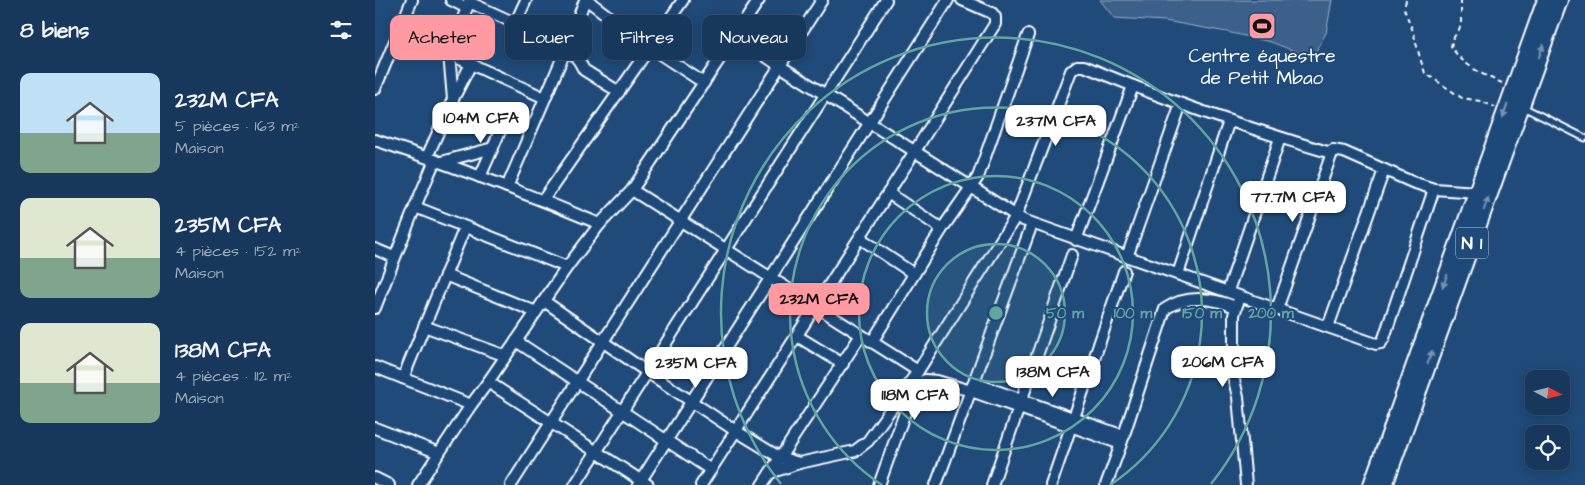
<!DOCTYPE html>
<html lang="fr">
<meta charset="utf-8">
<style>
body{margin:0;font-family:"Architects Daughter",sans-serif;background:#244365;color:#f1f3f6;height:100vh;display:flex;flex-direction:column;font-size:19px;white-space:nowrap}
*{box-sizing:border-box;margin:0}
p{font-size:16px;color:#9eacbb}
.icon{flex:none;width:28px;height:28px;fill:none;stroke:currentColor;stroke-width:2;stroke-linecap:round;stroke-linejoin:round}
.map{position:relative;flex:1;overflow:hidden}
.details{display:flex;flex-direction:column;background:#17385c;width:375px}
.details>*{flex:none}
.top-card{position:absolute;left:15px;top:15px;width:475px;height:45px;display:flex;gap:10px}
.needle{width:32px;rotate:97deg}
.buttons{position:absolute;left:1150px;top:370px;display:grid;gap:10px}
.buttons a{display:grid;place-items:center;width:45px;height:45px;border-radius:10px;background:#17385c;box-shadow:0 2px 12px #0003,0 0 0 1px #365272;font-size:25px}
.price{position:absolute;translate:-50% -42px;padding:0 11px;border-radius:10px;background:#fff;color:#222;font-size:16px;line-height:32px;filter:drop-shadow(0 1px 2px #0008)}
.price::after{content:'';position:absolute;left:50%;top:30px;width:15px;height:11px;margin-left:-8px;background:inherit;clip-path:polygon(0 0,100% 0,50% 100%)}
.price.on{background:#ff9aa2;color:#111}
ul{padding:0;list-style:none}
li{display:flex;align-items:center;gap:15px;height:125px;padding:0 20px}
li span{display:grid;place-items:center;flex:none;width:140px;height:100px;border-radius:10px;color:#555}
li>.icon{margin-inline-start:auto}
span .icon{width:60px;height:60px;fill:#fffc;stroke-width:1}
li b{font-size:21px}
h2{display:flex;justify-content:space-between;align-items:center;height:60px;padding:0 20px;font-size:21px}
.chip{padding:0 18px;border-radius:10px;background:#17385c;box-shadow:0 2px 12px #0003,0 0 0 1px #365272;font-size:18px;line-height:45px}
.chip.on{background:#ff9aa2;color:#111}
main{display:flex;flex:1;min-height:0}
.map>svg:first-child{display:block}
.green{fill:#3c618b;stroke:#9eb0c5}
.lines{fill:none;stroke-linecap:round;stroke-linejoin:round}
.service-casing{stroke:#fff;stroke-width:9}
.minor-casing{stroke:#fff;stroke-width:14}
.trunk-casing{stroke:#fff;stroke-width:20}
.path{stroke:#fff;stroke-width:2;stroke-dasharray:5 4;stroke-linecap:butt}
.service{stroke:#1f4a7a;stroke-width:5}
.minor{stroke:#1f4a7a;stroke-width:10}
.trunk{stroke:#1f4a7a;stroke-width:16}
.oneway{fill:#7992af}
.ring{fill:none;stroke:#63a6a1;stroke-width:2.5}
.labels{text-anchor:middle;stroke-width:4;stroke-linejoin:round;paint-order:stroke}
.shield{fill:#1f4a7a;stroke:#bcc9d7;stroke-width:1}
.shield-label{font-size:18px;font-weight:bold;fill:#fff}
.poi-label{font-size:19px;fill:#fff;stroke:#1f4a7a}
.centre{fill:#63a6a1;stroke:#1f4a7a;stroke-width:2.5}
.ring-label{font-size:15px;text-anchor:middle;font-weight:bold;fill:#63a6a1;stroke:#1f4a7a;stroke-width:4;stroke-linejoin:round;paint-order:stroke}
</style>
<main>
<section class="details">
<h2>8 biens<svg class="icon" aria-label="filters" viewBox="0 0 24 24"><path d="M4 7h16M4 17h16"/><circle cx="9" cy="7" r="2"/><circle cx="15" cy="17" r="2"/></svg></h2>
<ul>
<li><span style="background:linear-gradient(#bfe0f5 60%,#7fa58c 0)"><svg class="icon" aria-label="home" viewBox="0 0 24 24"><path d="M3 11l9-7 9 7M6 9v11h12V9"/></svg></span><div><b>232M CFA</b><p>5 pièces · 163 m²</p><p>Maison</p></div></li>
<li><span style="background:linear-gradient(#dfe7d0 60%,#7fa58c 0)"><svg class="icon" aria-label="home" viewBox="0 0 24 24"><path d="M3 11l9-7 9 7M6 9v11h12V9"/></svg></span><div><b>235M CFA</b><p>4 pièces · 152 m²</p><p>Maison</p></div></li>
<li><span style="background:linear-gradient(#dfe7d0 60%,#7fa58c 0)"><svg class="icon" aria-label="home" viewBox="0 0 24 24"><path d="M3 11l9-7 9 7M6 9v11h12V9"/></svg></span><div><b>138M CFA</b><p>4 pièces · 112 m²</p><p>Maison</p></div></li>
</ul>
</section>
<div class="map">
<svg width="1210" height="485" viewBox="0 0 1210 485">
<rect width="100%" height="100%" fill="#1f4a7a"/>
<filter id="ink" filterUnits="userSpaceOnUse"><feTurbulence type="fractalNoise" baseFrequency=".02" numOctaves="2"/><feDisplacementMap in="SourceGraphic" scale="10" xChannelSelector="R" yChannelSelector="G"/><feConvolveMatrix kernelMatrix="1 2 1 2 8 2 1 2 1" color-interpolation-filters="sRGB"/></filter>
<g filter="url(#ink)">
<path class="green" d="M 725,0 L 957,0 L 951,33 L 937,58 L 896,42 L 852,32 L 790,21 L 739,18 Z"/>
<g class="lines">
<defs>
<path id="service" d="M 1148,107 L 1210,138"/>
<g id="minor">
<path d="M 76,0 L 92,8"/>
<path d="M 212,0 L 274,47 L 329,83"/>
<path d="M 94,2 L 192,47 L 204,61 L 209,70 L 244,92"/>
<path d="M 140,24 L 151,0"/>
<path d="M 361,36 L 405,66 L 648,220 L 1001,344 L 1006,343 L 1009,338 L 1059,189"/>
<path d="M 74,54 L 170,98"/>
<path d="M 0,89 L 37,0"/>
<path d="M 78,99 L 74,54 L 95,0"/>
<path d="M 0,140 C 76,165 151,193 225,224"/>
<path d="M 52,157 L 78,99 L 96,64"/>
<path d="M 66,162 L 118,148"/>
<path d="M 105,177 L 129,122"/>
<path d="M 132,187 L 192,47 L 210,0"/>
<path d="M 257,190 L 543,371"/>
<path d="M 513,193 L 567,229"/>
<path d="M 168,200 L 308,0"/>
<path d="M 40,207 L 192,267"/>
<path d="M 485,238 L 539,274"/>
<path d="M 701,240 L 758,86"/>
<path d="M 0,249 L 19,257"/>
<path d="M 752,257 L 806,104"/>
<path d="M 803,274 L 854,121"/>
<path d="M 70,275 L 161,312"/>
<path d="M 853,291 L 905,138"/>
<path d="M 169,301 L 272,372 L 361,431 L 404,457 L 424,463 L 480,451 L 493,441 L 543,371 L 641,216 L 696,71 L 702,66 L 709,66 C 790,100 872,128 956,153"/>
<path d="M 863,302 L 859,315 L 859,380 L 863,397 L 871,485"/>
<path d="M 0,308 L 40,207 L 60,160"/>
<path d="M 902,309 L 958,150 L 969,152 L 1037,182 L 1059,189 L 1102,192"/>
<path d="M 49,326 L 131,356"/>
<path d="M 953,327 L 1009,170"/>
<path d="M 422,336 L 468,364"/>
<path d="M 141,341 L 336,470"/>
<path d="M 497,342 L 567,229 L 603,177 L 653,35"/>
<path d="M 0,367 L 96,405"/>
<path d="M 28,378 L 90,227"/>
<path d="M 113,382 L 273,485"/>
<path d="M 599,383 L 749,436"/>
<path d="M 0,428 L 64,453"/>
<path d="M 395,473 L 424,463"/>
<path d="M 0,478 L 14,485"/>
<path d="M 43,485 L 96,405 L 113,382 L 192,267 L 225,224 L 257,190 L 384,0"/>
<path d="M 136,485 L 447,0"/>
<path d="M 200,485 L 511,0"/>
<path d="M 263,485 L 573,0"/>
<path d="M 326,485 L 540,151 L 620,24 L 620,17 L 617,13 L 587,0"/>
<path d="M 387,485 L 486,335"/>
<path d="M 504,485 L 538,390 L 543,383 L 550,380 L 562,381 L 596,391 L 746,444"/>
<path d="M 561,485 L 657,224"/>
<path d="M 617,485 L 697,255"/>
<path d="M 676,485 L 749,271"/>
<path d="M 731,485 L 746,444 L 790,309 C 812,294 837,298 861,307"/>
</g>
<g id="trunk">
<path d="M 997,485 L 1171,0"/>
<path d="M 1009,485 L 1184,0"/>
</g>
</defs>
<use href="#service" class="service-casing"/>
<use href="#minor" class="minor-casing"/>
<use href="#trunk" class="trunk-casing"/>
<g class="path">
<path d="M 1031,0 L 1029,9 L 1038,31 L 1045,58 L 1050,73 L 1087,98 L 1105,101 L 1120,107"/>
<path d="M 1086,0 L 1086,26 L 1079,37 L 1076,46 C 1087,65 1108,75 1127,83"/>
</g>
<use href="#service" class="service"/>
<use href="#minor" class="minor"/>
<use href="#trunk" class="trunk"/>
</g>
<defs><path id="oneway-solid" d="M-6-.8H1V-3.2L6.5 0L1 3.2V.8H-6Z" transform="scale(1.25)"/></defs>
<g class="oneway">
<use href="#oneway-solid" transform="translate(1166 51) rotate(-71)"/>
<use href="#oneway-solid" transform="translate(1130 111) rotate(110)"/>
<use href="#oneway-solid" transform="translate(1111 204) rotate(-70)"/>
<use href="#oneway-solid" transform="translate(1070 281) rotate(110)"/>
<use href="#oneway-solid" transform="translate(1055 357) rotate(-70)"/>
</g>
</g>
<circle cx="621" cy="313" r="69" fill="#63a6a1" fill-opacity=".12"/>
<g class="ring">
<circle cx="621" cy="313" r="69"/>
<circle cx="621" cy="313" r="137"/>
<path d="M507 485A206 206 0 1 1 735 485"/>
<path d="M406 484A275 275 0 1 1 836 484"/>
</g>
<defs>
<symbol id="stadium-square" viewBox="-11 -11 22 22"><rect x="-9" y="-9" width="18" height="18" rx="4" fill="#ff9aa2" stroke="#1f4a7a"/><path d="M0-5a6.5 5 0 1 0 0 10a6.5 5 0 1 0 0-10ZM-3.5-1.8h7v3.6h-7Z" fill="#111"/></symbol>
</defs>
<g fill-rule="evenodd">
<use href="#stadium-square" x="871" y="10" width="32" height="32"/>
</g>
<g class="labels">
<rect class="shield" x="1081" y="227.5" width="32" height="31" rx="4"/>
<g class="shield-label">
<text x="1097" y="249">N 1</text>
</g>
<g class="poi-label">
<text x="887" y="62">Centre équestre<tspan x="887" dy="22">de Petit Mbao</tspan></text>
</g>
</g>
<circle cx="621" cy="313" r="8" class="centre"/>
<g class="ring-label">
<text x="690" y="318">50 m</text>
<text x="758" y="318">100 m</text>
<text x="827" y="318">150 m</text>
<text x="896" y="318">200 m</text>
</g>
</svg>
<div class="buttons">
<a><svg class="needle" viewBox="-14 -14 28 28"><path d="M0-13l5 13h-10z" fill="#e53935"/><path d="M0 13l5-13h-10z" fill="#9eacbb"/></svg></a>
<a><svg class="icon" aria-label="locate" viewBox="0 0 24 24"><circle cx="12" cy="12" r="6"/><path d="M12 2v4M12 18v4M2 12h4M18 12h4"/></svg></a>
</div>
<b class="price" style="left:106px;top:144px">104M CFA</b>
<b class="price" style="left:681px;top:147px">237M CFA</b>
<b class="price" style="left:918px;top:223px">77.7M CFA</b>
<b class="price on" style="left:444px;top:325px">232M CFA</b>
<b class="price" style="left:848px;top:388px">206M CFA</b>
<b class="price" style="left:321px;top:389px">235M CFA</b>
<b class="price" style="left:678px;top:398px">138M CFA</b>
<b class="price" style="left:540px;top:421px">118M CFA</b>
<div class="top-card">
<a class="chip on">Acheter</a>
<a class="chip">Louer</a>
<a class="chip">Filtres</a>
<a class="chip">Nouveau</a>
</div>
</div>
</main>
